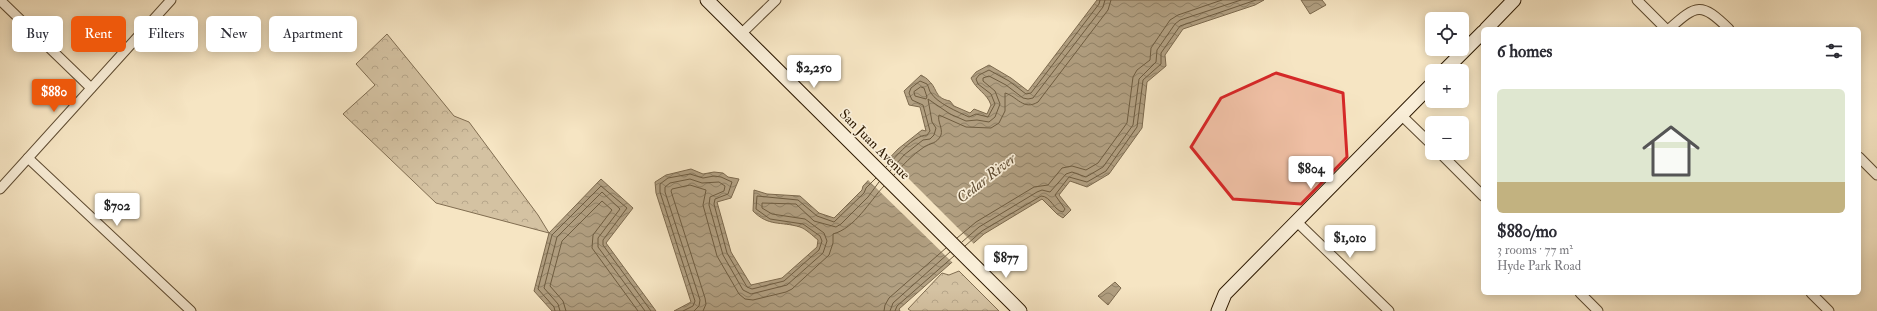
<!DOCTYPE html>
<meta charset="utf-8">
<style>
body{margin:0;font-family:"IM FELL Double Pica",serif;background:#f7f7f7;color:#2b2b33;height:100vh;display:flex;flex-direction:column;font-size:15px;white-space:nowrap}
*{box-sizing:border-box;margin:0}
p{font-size:13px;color:#7c7c81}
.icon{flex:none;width:22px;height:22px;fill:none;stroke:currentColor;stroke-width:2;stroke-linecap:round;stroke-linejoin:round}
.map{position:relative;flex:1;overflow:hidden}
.panel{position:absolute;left:1481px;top:27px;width:380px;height:268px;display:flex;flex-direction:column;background:#fff;border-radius:6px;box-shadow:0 2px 10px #0003}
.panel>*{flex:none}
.banner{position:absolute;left:12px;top:16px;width:380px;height:36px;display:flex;gap:8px}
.tools{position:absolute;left:1425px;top:12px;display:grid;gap:8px}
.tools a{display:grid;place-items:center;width:44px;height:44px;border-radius:6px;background:#fff;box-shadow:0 2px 10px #0003;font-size:20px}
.price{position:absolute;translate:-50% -34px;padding:0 9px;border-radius:4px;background:#fff;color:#222;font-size:13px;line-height:26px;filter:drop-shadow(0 1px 2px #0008)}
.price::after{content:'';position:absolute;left:50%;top:24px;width:12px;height:9px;margin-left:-6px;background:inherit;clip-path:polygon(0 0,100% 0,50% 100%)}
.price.current{background:#ea580c;color:#fff}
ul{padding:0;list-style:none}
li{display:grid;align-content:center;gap:8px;height:212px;padding:0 16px}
li span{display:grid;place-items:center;height:124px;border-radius:6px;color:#555}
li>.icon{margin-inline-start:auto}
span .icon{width:72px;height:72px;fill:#fffc;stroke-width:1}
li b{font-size:17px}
h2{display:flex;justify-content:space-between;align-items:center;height:48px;padding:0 16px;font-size:17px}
.chip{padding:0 14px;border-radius:6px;background:#fff;box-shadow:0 2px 10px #0003;font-size:14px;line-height:36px}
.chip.current{background:#ea580c;color:#fff}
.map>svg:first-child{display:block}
.forest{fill:url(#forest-crowns);stroke:#806d51}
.water{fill:url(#water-waves);stroke:#7c694d}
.pier{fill:#f6e5c3}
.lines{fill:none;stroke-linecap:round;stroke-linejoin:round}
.shore{stroke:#6e5c40;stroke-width:1}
.street-casing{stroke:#5e4b31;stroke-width:11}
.secondary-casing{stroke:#2c1800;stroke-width:15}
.street{stroke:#f9eed8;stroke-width:9}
.secondary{stroke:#f9eed8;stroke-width:13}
.marked{fill:#d62828;fill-opacity:0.2;stroke:#d62828;stroke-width:3;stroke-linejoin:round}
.labels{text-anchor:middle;stroke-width:3.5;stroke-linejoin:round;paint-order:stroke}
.street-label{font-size:14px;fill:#2c1800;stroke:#f9eed8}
.water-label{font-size:15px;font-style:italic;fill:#614e34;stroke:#f9eed8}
</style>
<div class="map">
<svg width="1877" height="311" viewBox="0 0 1877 311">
<defs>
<pattern id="forest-crowns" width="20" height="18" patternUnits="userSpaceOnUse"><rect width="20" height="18" fill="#d4c2a2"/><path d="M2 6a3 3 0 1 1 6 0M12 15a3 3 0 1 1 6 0" fill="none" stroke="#b6a68a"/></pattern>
<pattern id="water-waves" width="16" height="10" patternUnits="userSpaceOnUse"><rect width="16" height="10" fill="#b19f81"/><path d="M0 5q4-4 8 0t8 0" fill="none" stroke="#908167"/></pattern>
</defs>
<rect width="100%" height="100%" fill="#f6e5c3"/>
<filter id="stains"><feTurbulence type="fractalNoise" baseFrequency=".005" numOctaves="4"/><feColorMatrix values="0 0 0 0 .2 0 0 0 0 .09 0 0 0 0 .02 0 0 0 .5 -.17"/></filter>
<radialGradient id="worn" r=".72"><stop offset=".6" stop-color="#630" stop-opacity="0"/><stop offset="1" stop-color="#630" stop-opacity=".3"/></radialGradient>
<g class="forest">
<path d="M 387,34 L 454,116 L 469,122 L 538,215 L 549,233 L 436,203 L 343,114 L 375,85 L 356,64 Z"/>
<path d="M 959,271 L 999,311 L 911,311 L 908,309 L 942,273 L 949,275 Z"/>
</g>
<g class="water">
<path d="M 1097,0 L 1264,0 L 1255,5 L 1183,29 L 1165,55 L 1166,66 L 1147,82 L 1142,128 L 1109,174 L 1087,187 L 1070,181 L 1059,195 L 1071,210 L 1063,218 L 1057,214 L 1042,199 L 984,234 L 899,309 L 900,311 L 674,311 L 691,302 L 656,193 L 655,182 L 666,175 L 691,169 L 703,174 L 714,172 L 723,173 L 728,177 L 739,179 L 731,198 L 717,202 L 731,252 L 751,285 L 782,278 L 817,247 L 818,240 C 813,236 806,229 800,227 C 780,221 769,227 753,211 L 754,190 L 767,194 L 800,196 L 819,213 L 834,218 L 862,190 L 863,186 L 898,149 L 922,130 L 926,131 L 920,107 L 909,105 L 904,91 L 921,75 C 924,77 927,78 929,81 C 938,89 934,98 950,101 L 954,106 L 970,113 L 974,109 L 987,114 L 991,105 C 987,93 976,90 971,78 L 976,72 L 989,65 L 1011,78 L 1028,91 Z"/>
<path d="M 1301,0 L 1322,0 L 1326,5 L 1310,14 Z"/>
<path d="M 601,179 L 633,208 L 606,243 L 656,311 L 552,311 L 534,291 L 549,233 Z"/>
<path d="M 1115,282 L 1121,288 L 1108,305 L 1098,296 Z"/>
</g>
<path class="pier" d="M 887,157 L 975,245 L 954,264 L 867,179 Z"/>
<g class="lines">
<g class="shore">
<path d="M 921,87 L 924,88 L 927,97 L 926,99 L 915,96 L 914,92 Z"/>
<path d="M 886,167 C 897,156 912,136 927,135 L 930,131 L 923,105 L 912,100 L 909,93 L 911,88 L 920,81 L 927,84 C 929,87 929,91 931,93 C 937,103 958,112 969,117 L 976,114 L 988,117 L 995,104 L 991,94 L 978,84 L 976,79 L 979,75 L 989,70 L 1009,81 L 1026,94 L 1031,93 L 1099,4 L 1100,0"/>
<path d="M 890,171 L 904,155 L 923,140 L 930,139 L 934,135 L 936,128 L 932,122 L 928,99 L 950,114 L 966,121 L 977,120 L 989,122 L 995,117 L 1000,104 L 995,91 L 983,81 L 983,78 L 989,76 L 1006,85 L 1023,98 L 1028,99 L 1033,98 L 1103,7 L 1105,0"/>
<path d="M 894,175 C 903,165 912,155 924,147 C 930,143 937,144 941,135 C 943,128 937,121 939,115 L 966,127 L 991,128 L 999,123 L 1005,111 L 1005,93 C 1017,96 1023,111 1038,102 L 1108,10 L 1111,0"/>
<path d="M 957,238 L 976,222 L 1034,187 L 1048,185 L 1062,168 L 1072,166 L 1086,170 L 1098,163 L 1127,123 L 1133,77 L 1137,70 L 1150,60 L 1151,48 L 1170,20 L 1178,15 L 1222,0"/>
<path d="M 962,242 L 979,227 L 1037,192 L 1042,190 L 1050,192 L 1066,174 L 1072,172 L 1086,177 L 1103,167 L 1133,125 L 1139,79 L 1156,62 L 1157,50 L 1175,24 L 1180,20 L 1241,0"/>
<path d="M 965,246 L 982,231 L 1041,196 C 1051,196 1054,211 1063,212 L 1065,209 L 1055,195 L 1069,177 L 1087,182 L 1106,171 L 1137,127 L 1143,80 L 1161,64 L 1161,53 L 1180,26 L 1256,0"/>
<path d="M 555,311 L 554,307 L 538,289 L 552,235 L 601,186 L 627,208 L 603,240 L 603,245 L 651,311"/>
<path d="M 560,311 L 558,304 L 544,288 L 557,237 L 602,192 L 620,209 L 598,238 L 598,247 L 645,311"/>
<path d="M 566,311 L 563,301 L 550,286 L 562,241 L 602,201 L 612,210 L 593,235 L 592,248 L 638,311"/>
<path d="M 683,311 L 693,306 L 695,301 L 660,192 L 660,184 L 668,178 L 690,174 L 703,178 L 714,176 L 721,177 L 732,182 L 728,194 L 715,199 L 714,204 L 727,253 L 747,287 L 752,289 L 784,281 L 819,250 L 822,241 L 820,236 L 803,224 L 770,219 L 756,209 L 757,196 L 798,200 L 817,216 L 834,222 L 864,193 L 866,188 L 876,178"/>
<path d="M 694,311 L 699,306 L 700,300 L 665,192 L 665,187 L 670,183 L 690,179 L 702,183 L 719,182 L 725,186 L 724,191 L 710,197 L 709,205 L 723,255 L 743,290 L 751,294 L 787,285 L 823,253 L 827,241 L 824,233 L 805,219 L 772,214 L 762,208 L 762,203 L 796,204 L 814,221 L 836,227 L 841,224 L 868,197 L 879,182"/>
<path d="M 703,311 L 706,304 L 705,298 L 671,191 L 672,189 L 690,185 L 706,190 L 703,205 L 717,256 L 739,294 L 745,299 L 753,300 L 786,292 L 792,289 L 829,255 L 833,243 L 833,234 C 855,228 869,202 884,186"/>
<path d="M 884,311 L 885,305 L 889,298 L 946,248"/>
<path d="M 890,311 L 893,303 L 950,252"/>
<path d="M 895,311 L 897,306 L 954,256"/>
</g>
<defs>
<g id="street">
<path d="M 0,0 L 91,88"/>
<path d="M 1637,0 L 1666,29"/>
<path d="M 1669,29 C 1697,4 1701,2 1729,29"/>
<path d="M 741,34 L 776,0"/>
<path d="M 1401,115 L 1432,145"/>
<path d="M 1440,153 L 1483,196"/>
<path d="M 1859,157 L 1877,175"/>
<path d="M 28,158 L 191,311"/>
<path d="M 0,189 L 171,0"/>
<path d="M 1297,222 L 1389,311"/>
<path d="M 1580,293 L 1598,311"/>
<path d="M 1811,293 L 1829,311"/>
</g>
<g id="secondary">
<path d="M 707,0 L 1020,311"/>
<path d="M 1486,29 L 1514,0"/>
<path d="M 1444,71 L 1483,32"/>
<path d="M 1218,311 L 1225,294 L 1432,84"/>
</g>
</defs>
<use href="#street" class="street-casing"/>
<use href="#secondary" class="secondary-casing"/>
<use href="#street" class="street"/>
<use href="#secondary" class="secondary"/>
</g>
<path class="marked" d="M 1276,73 L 1343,93 L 1347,157 L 1301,204 L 1233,199 L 1191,147 L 1221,98 Z"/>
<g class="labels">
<g class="street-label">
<text transform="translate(875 144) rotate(45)" y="5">San Juan Avenue</text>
</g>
<g class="water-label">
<text transform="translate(986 178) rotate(-38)" y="5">Cedar River</text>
</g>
</g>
<rect width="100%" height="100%" filter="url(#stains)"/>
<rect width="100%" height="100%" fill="url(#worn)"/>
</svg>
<div class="tools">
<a><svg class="icon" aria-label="locate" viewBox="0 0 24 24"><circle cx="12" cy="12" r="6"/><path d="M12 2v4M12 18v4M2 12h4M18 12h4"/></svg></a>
<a>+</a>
<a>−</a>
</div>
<b class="price" style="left:814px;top:89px">$2,250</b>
<b class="price current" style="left:54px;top:113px">$880</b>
<b class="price" style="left:1311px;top:190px">$804</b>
<b class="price" style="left:117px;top:227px">$702</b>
<b class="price" style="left:1350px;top:259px">$1,010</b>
<b class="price" style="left:1006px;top:279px">$877</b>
<div class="banner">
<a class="chip">Buy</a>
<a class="chip current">Rent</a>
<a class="chip">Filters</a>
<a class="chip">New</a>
<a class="chip">Apartment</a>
</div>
<section class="panel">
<h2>6 homes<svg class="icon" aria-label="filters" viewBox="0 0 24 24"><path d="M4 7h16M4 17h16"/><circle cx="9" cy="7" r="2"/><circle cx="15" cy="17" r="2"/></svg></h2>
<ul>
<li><span style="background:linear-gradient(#dfe7d0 75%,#c2b280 0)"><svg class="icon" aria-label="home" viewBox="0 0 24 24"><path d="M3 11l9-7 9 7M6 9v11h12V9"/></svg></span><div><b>$880/mo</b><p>3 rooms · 77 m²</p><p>Hyde Park Road</p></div></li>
</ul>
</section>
</div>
